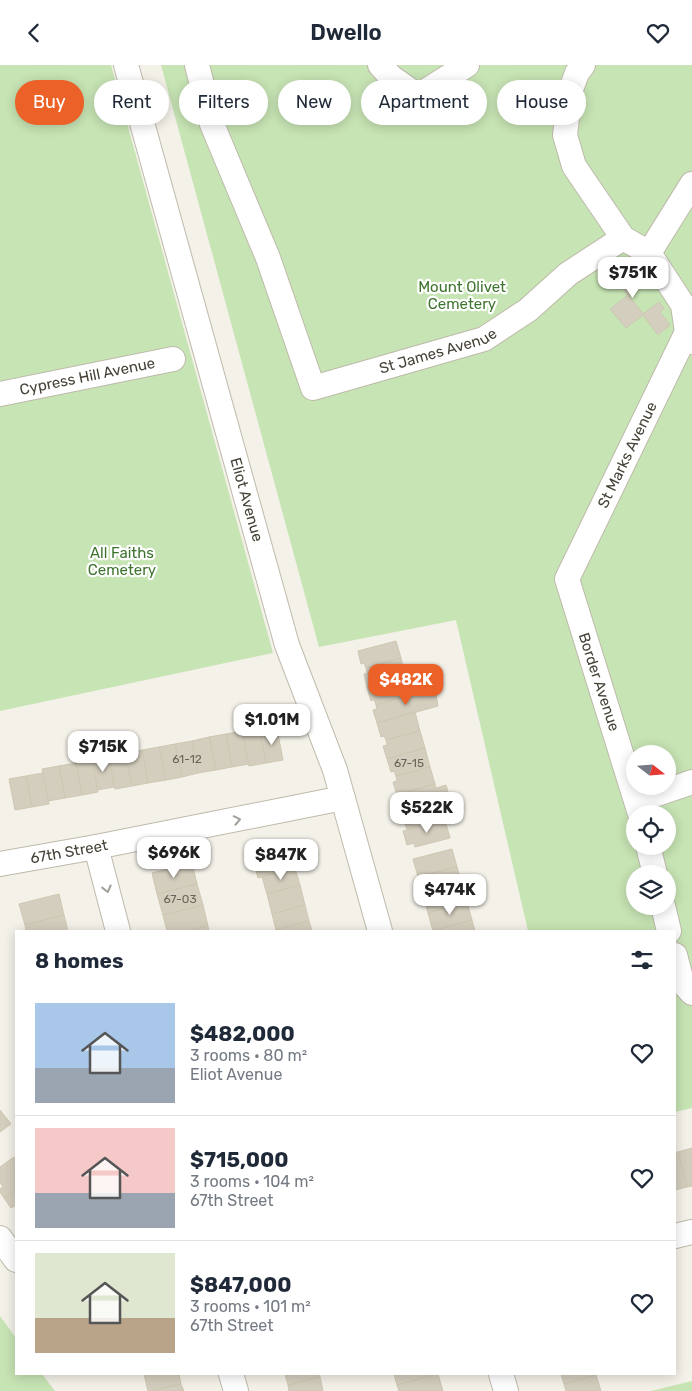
<!DOCTYPE html>
<meta charset="utf-8">
<style>
body{margin:0;font-family:Rubik,sans-serif;background:#f2f2f3;color:#1f2937;height:100vh;display:flex;flex-direction:column;font-size:19px;white-space:nowrap}
*{box-sizing:border-box;margin:0}
p{font-size:16px;color:#747a83}
.icon{flex:none;width:28px;height:28px;fill:none;stroke:currentColor;stroke-width:2;stroke-linecap:round;stroke-linejoin:round}
.map{position:relative;flex:1;overflow:hidden}
.sheet{position:absolute;left:15px;top:865px;width:661px;height:445px;display:flex;flex-direction:column;background:#fff;border-radius:0px;box-shadow:0 2px 12px #0003}
.sheet>*{flex:none}
.banner{position:absolute;left:15px;top:15px;width:662px;height:45px;display:flex;gap:10px}
.needle{width:32px;rotate:107deg}
.fabs{position:absolute;left:626px;top:680px;display:grid;gap:10px}
.fabs a{display:grid;place-items:center;width:50px;height:50px;border-radius:50%;background:#fff;box-shadow:0 2px 12px #0003;font-size:25px}
.price{position:absolute;translate:-50% -42px;padding:0 11px;border-radius:10px;background:#fff;color:#222;font-size:16px;line-height:32px;filter:drop-shadow(0 1px 2px #0008)}
.price::after{content:'';position:absolute;left:50%;top:30px;width:15px;height:11px;margin-left:-8px;background:inherit;clip-path:polygon(0 0,100% 0,50% 100%)}
.price.on{background:#eb6127;color:#fff}
ul{padding:0;list-style:none}
li{display:flex;align-items:center;gap:15px;height:125px;padding:0 20px}
li+li{border-top:1px solid #e0e1e3}
li span{display:grid;place-items:center;flex:none;width:140px;height:100px;border-radius:0px;color:#555}
li>.icon{margin-inline-start:auto}
span .icon{width:60px;height:60px;fill:#fffc;stroke-width:1}
li b{font-size:21px}
h2{display:flex;justify-content:space-between;align-items:center;height:60px;padding:0 20px;font-size:21px}
.chip{padding:0 18px;border-radius:22px;background:#fff;box-shadow:0 2px 12px #0003;font-size:18px;line-height:45px}
.chip.on{background:#eb6127;color:#fff}
header{display:flex;justify-content:space-between;align-items:center;height:65px;padding:0 20px;background:#fff;font-size:22px;font-weight:600}
.map>svg:first-child{display:block}
.green{fill:#c7e4b4;fill-rule:evenodd}
.building{fill:#d4cebe;stroke:#cec7b2}
.lines{fill:none;stroke-linecap:round;stroke-linejoin:round}
.minor-casing{stroke:#bebaab;stroke-width:26}
.minor{stroke:#fff;stroke-width:24}
.oneway{stroke:#a2a09b}
.labels{text-anchor:middle;stroke-width:4.5;stroke-linejoin:round;paint-order:stroke}
.number-label{font-size:12px;fill:#6a6559}
.park-label{font-size:15px;fill:#3e742e;stroke:#fff}
.street-label{font-size:15px;fill:#464237;stroke:#fff}
</style>
<header><svg class="icon" aria-label="back" viewBox="0 0 24 24"><path d="M15 5l-7 7 7 7"/></svg>Dwello<svg class="icon" aria-label="heart" viewBox="0 0 24 24"><path d="M12 20l-8-8c-3-5 5-10 8-4 3-6 11-1 8 4z"/></svg></header>
<div class="map">
<svg width="692" height="1326" viewBox="0 0 692 1326">
<rect width="100%" height="100%" fill="#f3f1e8"/>
<g class="green">
<path d="M 0,0 L 111,0 L 273,588 L 0,646 Z"/>
<path d="M 161,0 L 692,0 L 692,1043 L 675,1047 L 675,866 L 528,866 L 456,555 L 319,582 ZM 635,689 L 668,689 L 668,721 L 635,721 ZM 635,749 L 668,749 L 668,781 L 635,781 ZM 635,809 L 668,809 L 668,841 L 635,841 Z"/>
<path d="M 0,1251 L 16,1273 L 16,1309 L 42,1309 L 55,1326 L 0,1326 Z"/>
<path d="M 692,1316 L 692,1326 L 651,1326 Z"/>
</g>
<g class="building">
<path d="M 614,190 L 623,202 L 625,201 L 636,215 L 640,212 L 645,218 L 629,231 L 643,249 L 659,237 L 664,243 L 660,247 L 670,260 L 658,270 L 643,250 L 626,263 L 610,244 L 628,230 L 602,199 Z"/>
<path d="M 396,576 L 401,593 L 366,603 L 364,598 L 361,599 L 358,586 Z"/>
<path d="M 401,593 L 405,611 L 367,622 L 364,609 L 367,608 L 366,603 Z"/>
<path d="M 405,611 L 411,630 L 376,640 L 374,634 L 371,636 L 367,622 Z"/>
<path d="M 431,624 L 432,626 L 435,625 L 438,641 L 377,658 L 373,645 L 377,644 L 376,640 Z"/>
<path d="M 415,647 L 420,666 L 386,675 L 384,671 L 381,672 L 377,658 Z"/>
<path d="M 277,664 L 283,695 L 266,698 L 260,667 Z"/>
<path d="M 242,666 L 249,699 L 232,702 L 226,669 Z"/>
<path d="M 420,666 L 425,683 L 387,694 L 383,681 L 387,680 L 386,675 Z"/>
<path d="M 260,667 L 266,698 L 249,701 L 243,670 Z"/>
<path d="M 226,669 L 232,702 L 216,705 L 209,672 Z"/>
<path d="M 209,672 L 216,705 L 198,708 L 192,676 Z"/>
<path d="M 192,676 L 198,708 L 182,712 L 175,679 Z"/>
<path d="M 175,679 L 182,712 L 166,715 L 159,682 Z"/>
<path d="M 159,682 L 166,715 L 148,718 L 142,685 Z"/>
<path d="M 425,683 L 430,702 L 396,711 L 394,706 L 391,707 L 387,694 Z"/>
<path d="M 142,685 L 148,718 L 132,721 L 125,688 Z"/>
<path d="M 125,688 L 132,721 L 115,724 L 109,692 Z"/>
<path d="M 109,692 L 114,722 L 97,725 L 92,695 Z"/>
<path d="M 92,695 L 98,727 L 82,730 L 76,698 Z"/>
<path d="M 76,698 L 82,730 L 65,733 L 59,701 Z"/>
<path d="M 59,701 L 65,733 L 48,736 L 42,704 Z"/>
<path d="M 430,702 L 435,719 L 397,730 L 393,717 L 397,716 L 396,711 Z"/>
<path d="M 43,708 L 49,739 L 32,742 L 26,711 Z"/>
<path d="M 26,711 L 32,742 L 15,745 L 9,714 Z"/>
<path d="M 435,719 L 436,723 L 446,720 L 450,734 L 405,746 L 404,742 L 400,743 L 397,730 Z"/>
<path d="M 440,737 L 445,755 L 407,765 L 403,752 L 407,751 L 405,746 Z"/>
<path d="M 445,755 L 450,773 L 415,782 L 414,778 L 407,780 L 403,766 Z"/>
<path d="M 291,781 L 297,802 L 258,813 L 252,791 Z"/>
<path d="M 452,784 L 457,802 L 418,812 L 413,794 Z"/>
<path d="M 192,798 L 197,819 L 157,829 L 152,808 Z"/>
<path d="M 457,802 L 462,819 L 423,830 L 418,812 Z"/>
<path d="M 295,803 L 300,820 L 267,829 L 262,812 Z"/>
<path d="M 197,819 L 203,840 L 163,850 L 157,829 Z"/>
<path d="M 462,819 L 467,837 L 428,848 L 423,830 Z"/>
<path d="M 300,820 L 305,840 L 272,849 L 267,829 Z"/>
<path d="M 59,829 L 64,850 L 25,860 L 19,839 Z"/>
<path d="M 467,837 L 472,855 L 433,866 L 428,848 Z"/>
<path d="M 203,840 L 208,861 L 186,866 L 167,866 L 163,850 Z"/>
<path d="M 305,840 L 309,856 L 276,865 L 272,849 Z"/>
<path d="M 64,850 L 68,866 L 26,866 L 25,860 Z"/>
<path d="M 472,855 L 475,866 L 433,866 Z"/>
<path d="M 309,856 L 312,866 L 277,866 L 276,865 Z"/>
<path d="M 208,861 L 209,866 L 186,866 Z"/>
<path d="M 0,1045 L 11,1059 L 0,1067 Z"/>
<path d="M 692,1083 L 692,1121 L 687,1122 L 678,1087 Z"/>
<path d="M 675,1087 L 678,1087 L 687,1122 L 675,1125 Z"/>
<path d="M 14,1092 L 16,1095 L 16,1125 L 4,1133 L 0,1127 L 0,1124 L 3,1122 L 0,1117 L 0,1102 Z"/>
<path d="M 16,1125 L 16,1140 L 11,1143 L 4,1133 Z"/>
<path d="M 144,1309 L 179,1309 L 181,1319 L 148,1326 Z"/>
<path d="M 285,1309 L 319,1309 L 320,1312 L 288,1320 Z"/>
<path d="M 394,1309 L 436,1309 L 397,1320 Z"/>
<path d="M 438,1309 L 443,1326 L 399,1326 L 397,1320 Z"/>
<path d="M 561,1309 L 596,1309 L 596,1310 L 564,1319 Z"/>
<path d="M 596,1310 L 601,1326 L 566,1326 L 564,1319 Z"/>
<path d="M 320,1312 L 323,1326 L 289,1326 L 288,1320 Z"/>
<path d="M 181,1319 L 184,1326 L 152,1326 Z"/>
</g>
<g class="lines">
<defs>
<g id="minor">
<path id="s1" d="M 126,0 L 287,580 L 335,705 L 380,866"/>
<path id="s2" d="M 197,0 L 212,59 L 268,193 L 313,323 L 484,274 L 528,245 L 568,209 L 623,173"/>
<path d="M 380,0 L 391,12 L 418,31 L 467,0"/>
<path d="M 583,0 L 577,8 L 570,27 L 565,70 L 574,101 L 623,173 L 649,188 L 683,240 L 687,267 L 692,277"/>
<path d="M 649,188 L 692,119"/>
<path id="s3" d="M 0,329 L 173,294"/>
<path d="M 637,736 L 692,717"/>
<path id="s4" d="M 640,749 L 567,514 L 687,267"/>
<path d="M 648,781 L 655,809"/>
<path d="M 96,782 L 118,866"/>
<path id="s5" d="M 0,799 L 96,782 L 343,733"/>
<path d="M 663,841 L 669,866"/>
<path d="M 675,890 L 682,917 L 692,928"/>
<path d="M 675,1171 L 692,1167"/>
<path d="M 0,1173 L 16,1195"/>
<path d="M 231,1309 L 236,1326"/>
<path d="M 501,1309 L 506,1326"/>
</g>
</defs>
<use href="#minor" class="minor-casing"/>
<use href="#minor" class="minor"/>
</g>
<defs><path id="oneway-chevron" d="M-2-3.5L2.5 0L-2 3.5" fill="none" stroke-width="1.6" stroke-linecap="round" stroke-linejoin="round" transform="scale(1.25)"/></defs>
<g class="oneway">
<use href="#oneway-chevron" transform="translate(237 755) rotate(-11)"/>
<use href="#oneway-chevron" transform="translate(107 824) rotate(76)"/>
</g>
<g class="labels">
<g class="number-label">
<text x="187" y="698">61-12</text>
<text x="409" y="702">67-15</text>
<text x="180" y="838">67-03</text>
</g>
<g class="park-label">
<text x="462" y="227">Mount Olivet<tspan x="462" dy="17">Cemetery</tspan></text>
<text x="122" y="493">All Faiths<tspan x="122" dy="17">Cemetery</tspan></text>
</g>
<g class="street-label">
<text dy="5" stroke="none"><textPath href="#s2" startOffset="474">St James Avenue</textPath></text>
<text dy="5" stroke="none"><textPath href="#s3" startOffset="89">Cypress Hill Avenue</textPath></text>
<text dy="5" stroke="none"><textPath href="#s4" startOffset="384">St Marks Avenue</textPath></text>
<text dy="5" stroke="none"><textPath href="#s1" startOffset="451">Eliot Avenue</textPath></text>
<text transform="translate(599 617) rotate(72)" y="5">Border Avenue</text>
<text dy="5" stroke="none"><textPath href="#s5" startOffset="70">67th Street</textPath></text>
</g>
</g>
</svg>
<div class="fabs">
<a><svg class="needle" viewBox="-14 -14 28 28"><path d="M0-13l5 13h-10z" fill="#e53935"/><path d="M0 13l5-13h-10z" fill="#747a83"/></svg></a>
<a><svg class="icon" aria-label="locate" viewBox="0 0 24 24"><circle cx="12" cy="12" r="6"/><path d="M12 2v4M12 18v4M2 12h4M18 12h4"/></svg></a>
<a><svg class="icon" aria-label="layers" viewBox="0 0 24 24"><path d="M12 4l9 5-9 5-9-5zM3 14l9 5 9-5"/></svg></a>
</div>
<b class="price" style="left:633px;top:234px">$751K</b>
<b class="price on" style="left:406px;top:641px">$482K</b>
<b class="price" style="left:272px;top:681px">$1.01M</b>
<b class="price" style="left:103px;top:708px">$715K</b>
<b class="price" style="left:427px;top:769px">$522K</b>
<b class="price" style="left:174px;top:814px">$696K</b>
<b class="price" style="left:281px;top:816px">$847K</b>
<b class="price" style="left:450px;top:851px">$474K</b>
<div class="banner">
<a class="chip on">Buy</a>
<a class="chip">Rent</a>
<a class="chip">Filters</a>
<a class="chip">New</a>
<a class="chip">Apartment</a>
<a class="chip">House</a>
</div>
<section class="sheet">
<h2>8 homes<svg class="icon" aria-label="filters" viewBox="0 0 24 24"><path d="M4 7h16M4 17h16"/><circle cx="9" cy="7" r="2"/><circle cx="15" cy="17" r="2"/></svg></h2>
<ul>
<li><span style="background:linear-gradient(#a9c7e8 65%,#9aa5b1 0)"><svg class="icon" aria-label="home" viewBox="0 0 24 24"><path d="M3 11l9-7 9 7M6 9v11h12V9"/></svg></span><div><b>$482,000</b><p>3 rooms · 80 m²</p><p>Eliot Avenue</p></div><svg class="icon" aria-label="heart" viewBox="0 0 24 24"><path d="M12 20l-8-8c-3-5 5-10 8-4 3-6 11-1 8 4z"/></svg></li>
<li><span style="background:linear-gradient(#f6c9c9 65%,#9aa5b1 0)"><svg class="icon" aria-label="home" viewBox="0 0 24 24"><path d="M3 11l9-7 9 7M6 9v11h12V9"/></svg></span><div><b>$715,000</b><p>3 rooms · 104 m²</p><p>67th Street</p></div><svg class="icon" aria-label="heart" viewBox="0 0 24 24"><path d="M12 20l-8-8c-3-5 5-10 8-4 3-6 11-1 8 4z"/></svg></li>
<li><span style="background:linear-gradient(#dfe7d0 65%,#b9a48a 0)"><svg class="icon" aria-label="home" viewBox="0 0 24 24"><path d="M3 11l9-7 9 7M6 9v11h12V9"/></svg></span><div><b>$847,000</b><p>3 rooms · 101 m²</p><p>67th Street</p></div><svg class="icon" aria-label="heart" viewBox="0 0 24 24"><path d="M12 20l-8-8c-3-5 5-10 8-4 3-6 11-1 8 4z"/></svg></li>
</ul>
</section>
</div>
